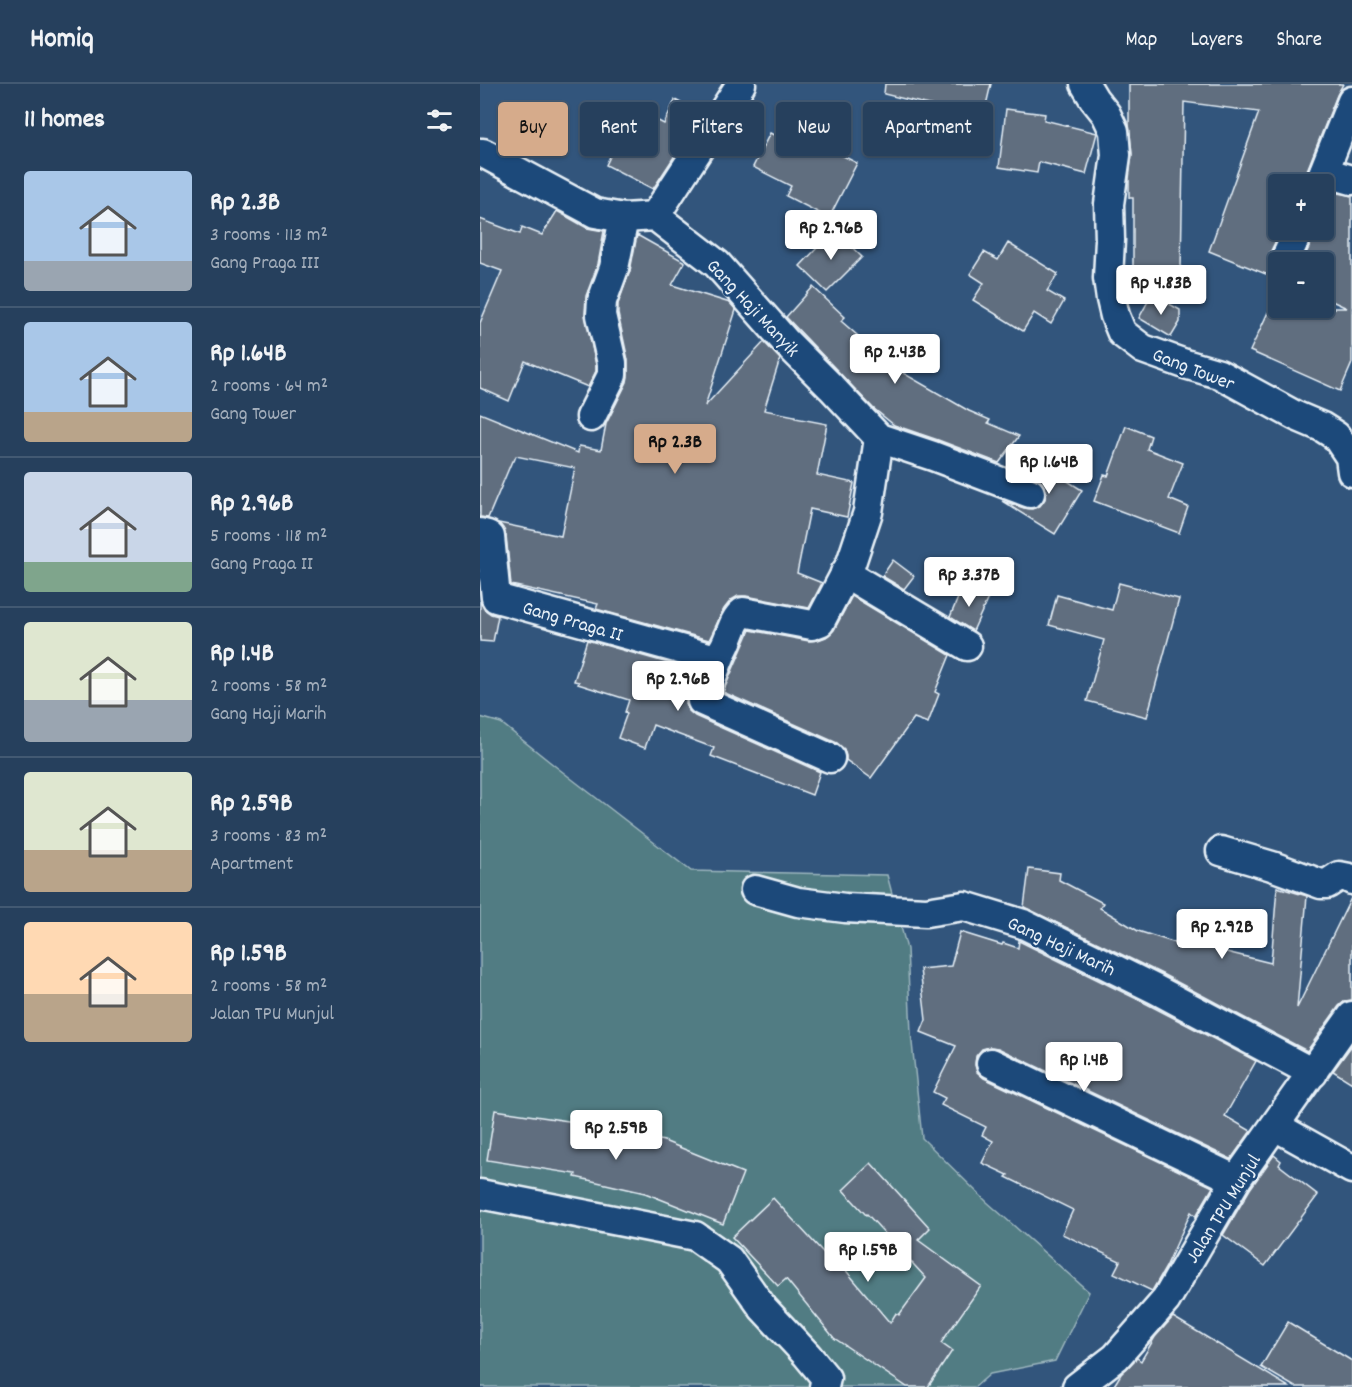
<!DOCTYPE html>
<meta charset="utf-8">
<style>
body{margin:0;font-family:Dekko,sans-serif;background:#2e4763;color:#f1f3f6;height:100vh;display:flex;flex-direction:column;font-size:22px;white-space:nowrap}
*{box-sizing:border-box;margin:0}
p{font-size:20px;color:#a4afbc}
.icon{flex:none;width:33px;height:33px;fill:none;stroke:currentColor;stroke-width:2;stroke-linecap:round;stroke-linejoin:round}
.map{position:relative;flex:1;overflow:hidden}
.details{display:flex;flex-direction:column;background:#26405d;width:480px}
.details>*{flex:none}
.guide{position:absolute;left:18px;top:18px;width:570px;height:54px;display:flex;gap:12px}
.buttons{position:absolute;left:788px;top:90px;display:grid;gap:12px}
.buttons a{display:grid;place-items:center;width:66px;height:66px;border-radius:6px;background:#26405d;box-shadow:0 2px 4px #0004,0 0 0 2px #425972;font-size:30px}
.price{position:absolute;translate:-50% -51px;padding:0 14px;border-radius:6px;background:#fff;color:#222;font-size:20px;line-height:39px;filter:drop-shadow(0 2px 3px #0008)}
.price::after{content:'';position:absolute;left:50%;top:36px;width:18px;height:14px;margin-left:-9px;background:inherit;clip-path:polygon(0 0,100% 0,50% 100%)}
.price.active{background:#d6ab8b;color:#111}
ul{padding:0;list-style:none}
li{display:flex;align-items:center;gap:18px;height:150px;padding:0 24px}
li+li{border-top:2px solid #425972}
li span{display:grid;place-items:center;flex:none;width:168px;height:120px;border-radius:6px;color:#555}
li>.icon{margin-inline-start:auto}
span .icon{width:72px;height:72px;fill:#fffc;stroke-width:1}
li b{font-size:26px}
h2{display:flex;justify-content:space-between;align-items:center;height:72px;padding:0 24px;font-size:26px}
.pill{padding:0 21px;border-radius:6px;background:#26405d;box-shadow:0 2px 4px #0004,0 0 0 2px #425972;font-size:21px;line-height:54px}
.pill.active{background:#d6ab8b;color:#111}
header{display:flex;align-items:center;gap:36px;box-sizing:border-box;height:84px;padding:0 30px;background:#26405d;border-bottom:2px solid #425972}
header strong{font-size:28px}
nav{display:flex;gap:33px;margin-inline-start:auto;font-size:21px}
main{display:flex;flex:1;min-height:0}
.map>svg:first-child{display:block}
.green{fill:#517b83;stroke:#9cb6be;stroke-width:1.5}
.building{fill:#606e7f;stroke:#e8f1f8;stroke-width:1.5}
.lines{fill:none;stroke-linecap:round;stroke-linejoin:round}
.street-casing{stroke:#e8f1f8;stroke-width:33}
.street{stroke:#1f4a7a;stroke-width:28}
.labels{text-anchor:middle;stroke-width:4.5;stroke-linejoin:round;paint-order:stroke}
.street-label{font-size:20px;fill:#e8f1f8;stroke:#1f4a7a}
</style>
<header>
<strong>Homiq</strong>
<nav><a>Map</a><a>Layers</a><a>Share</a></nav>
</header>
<main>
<section class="details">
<h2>11 homes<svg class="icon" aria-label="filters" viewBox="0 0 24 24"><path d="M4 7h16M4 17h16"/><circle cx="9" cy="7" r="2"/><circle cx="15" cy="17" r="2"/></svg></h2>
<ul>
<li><span style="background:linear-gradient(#a9c7e8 75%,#9aa5b1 0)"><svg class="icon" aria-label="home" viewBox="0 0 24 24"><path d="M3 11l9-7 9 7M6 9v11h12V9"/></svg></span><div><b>Rp 2.3B</b><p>3 rooms · 113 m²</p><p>Gang Praga III</p></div></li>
<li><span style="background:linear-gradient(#a9c7e8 75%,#b9a48a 0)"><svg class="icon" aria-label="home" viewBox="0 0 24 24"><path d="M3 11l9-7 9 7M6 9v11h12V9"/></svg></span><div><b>Rp 1.64B</b><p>2 rooms · 64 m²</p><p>Gang Tower</p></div></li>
<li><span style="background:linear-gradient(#c9d6e8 75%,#7fa58c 0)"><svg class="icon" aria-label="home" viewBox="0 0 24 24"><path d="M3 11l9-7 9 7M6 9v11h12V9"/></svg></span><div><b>Rp 2.96B</b><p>5 rooms · 118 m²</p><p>Gang Praga II</p></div></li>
<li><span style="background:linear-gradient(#dfe7d0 65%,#9aa5b1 0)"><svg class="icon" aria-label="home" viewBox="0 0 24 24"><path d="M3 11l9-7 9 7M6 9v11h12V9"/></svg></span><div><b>Rp 1.4B</b><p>2 rooms · 58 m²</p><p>Gang Haji Marih</p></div></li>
<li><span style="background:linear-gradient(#dfe7d0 65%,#b9a48a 0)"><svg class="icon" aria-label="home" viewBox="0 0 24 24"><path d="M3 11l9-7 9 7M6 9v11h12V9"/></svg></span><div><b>Rp 2.59B</b><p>3 rooms · 83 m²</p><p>Apartment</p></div></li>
<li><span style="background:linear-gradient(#ffd9b3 60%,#b9a48a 0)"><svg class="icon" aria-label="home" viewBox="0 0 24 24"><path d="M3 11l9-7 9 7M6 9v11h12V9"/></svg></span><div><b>Rp 1.59B</b><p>2 rooms · 58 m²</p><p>Jalan TPU Munjul</p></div></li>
</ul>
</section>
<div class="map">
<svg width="872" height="1303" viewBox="0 0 872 1303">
<rect width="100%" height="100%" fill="#32557c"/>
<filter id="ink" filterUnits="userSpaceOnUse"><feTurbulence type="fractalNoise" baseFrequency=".0167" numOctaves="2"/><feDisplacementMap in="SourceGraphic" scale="12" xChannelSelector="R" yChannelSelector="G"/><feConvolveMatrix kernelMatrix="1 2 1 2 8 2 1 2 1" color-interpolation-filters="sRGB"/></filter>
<g filter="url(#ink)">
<path class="green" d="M 0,633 L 21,639 L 75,682 L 211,787 L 407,791 L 427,865 L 431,949 L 442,1054 L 507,1118 L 609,1208 L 575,1277 L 510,1290 L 495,1303 L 0,1303 Z"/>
<g class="building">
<path d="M 405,0 L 511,0 L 503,34 L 404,10 Z"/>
<path d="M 649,0 L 863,0 L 857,11 L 824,94 L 823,100 L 798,100 L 798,146 L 801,146 L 789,171 L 788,179 L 790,187 L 798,193 L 798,195 L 729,167 L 779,28 L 704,18 L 701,184 L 653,185 L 653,114 L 649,114 L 649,95 L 652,70 L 649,40 Z"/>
<path d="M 195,16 L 222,30 L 173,105 L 126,81 L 153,24 L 184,40 Z"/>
<path d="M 526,25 L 565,30 L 564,36 L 617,49 L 606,90 L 559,78 L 557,89 L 519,83 Z"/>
<path d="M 290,49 L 328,69 L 334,57 L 377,79 L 349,134 L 306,112 L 311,102 L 273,83 Z"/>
<path d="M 853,108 L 872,112 L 872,279 L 860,307 L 770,267 L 790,224 L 867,224 L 843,213 L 843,178 L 822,178 L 834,153 L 835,146 L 843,146 L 843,116 L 849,113 Z"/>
<path d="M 77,127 L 107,144 L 124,147 L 118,180 L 106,212 L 105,230 L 116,281 L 116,287 L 108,303 L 45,277 L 29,317 L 0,304 L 0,239 L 22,187 L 0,179 L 0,135 L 40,150 L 42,143 L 62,151 Z"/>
<path d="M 354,146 L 382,173 L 347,208 L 320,182 Z"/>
<path d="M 157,151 L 205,178 L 192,201 L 250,219 L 256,226 L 225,322 L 284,258 L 300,275 L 284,326 L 315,332 L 315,334 L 347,340 L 337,391 L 374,399 L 367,433 L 330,425 L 317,489 L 342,499 L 329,524 L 266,512 L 258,512 L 251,516 L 244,525 L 229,556 L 116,525 L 118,520 L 31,501 L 26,451 L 19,439 L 81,452 L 95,384 L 36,372 L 34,377 L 32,377 L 8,434 L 0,433 L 0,329 L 98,369 L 99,362 L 121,366 L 126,340 L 147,298 L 148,292 L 148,276 L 138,230 L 138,220 L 150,187 Z"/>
<path d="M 528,159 L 578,190 L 567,207 L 584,217 L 571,240 L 554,229 L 543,247 L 493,216 L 504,199 L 490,190 L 504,168 L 518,176 Z"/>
<path d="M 333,203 L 365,233 L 361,237 L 416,285 L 489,327 L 510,336 L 508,339 L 539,352 L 519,379 L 458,356 L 414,341 L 393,324 L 306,233 Z"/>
<path d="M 672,210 L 700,226 L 700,238 L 691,253 L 659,234 Z"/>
<path d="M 646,342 L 671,352 L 667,365 L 703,379 L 689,415 L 708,423 L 699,449 L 614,417 L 624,391 L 628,392 Z"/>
<path d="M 543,369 L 602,406 L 575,450 L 522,417 L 544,424 L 552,425 L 560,422 L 565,415 L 566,406 L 562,398 L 556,394 L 536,386 Z"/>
<path d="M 413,476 L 434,492 L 424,505 L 402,492 Z"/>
<path d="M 639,499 L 699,515 L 667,633 L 607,617 L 624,556 L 569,541 L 577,511 L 632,526 Z"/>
<path d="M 483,502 L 508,514 L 493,547 L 470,533 Z"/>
<path d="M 372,512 L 470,571 L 455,608 L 459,610 L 448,639 L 434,634 L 391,694 L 366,676 L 366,672 L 364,665 L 357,659 L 243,608 L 270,546 L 329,557 L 338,556 L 346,553 L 354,546 Z"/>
<path d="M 0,517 L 4,525 L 11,530 L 18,532 L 13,558 L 0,557 Z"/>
<path d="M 107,556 L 216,587 L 207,611 L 206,620 L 209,627 L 215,632 L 340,688 L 332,711 L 231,672 L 234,664 L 173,641 L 165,664 L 138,654 L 147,629 L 145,628 L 149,616 L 98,600 L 99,598 L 94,597 Z"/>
<path d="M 549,785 L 580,789 L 579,796 L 623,819 L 620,824 L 658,847 L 705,862 L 706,858 L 791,879 L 797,803 L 827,812 L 817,924 L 872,812 L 872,916 L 865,917 L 859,922 L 827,967 L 682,890 L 544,823 Z"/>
<path d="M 480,848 L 522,861 L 523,859 L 538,864 L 539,857 L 667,920 L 776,977 L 745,1032 L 771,1047 L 751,1075 L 518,964 L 510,963 L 502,965 L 496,972 L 495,981 L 497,988 L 504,994 L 733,1103 L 716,1132 L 711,1128 L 686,1183 L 672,1207 L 634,1189 L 640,1177 L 582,1150 L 593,1126 L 526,1093 L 528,1091 L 502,1079 L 513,1057 L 502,1051 L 506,1043 L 461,1021 L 465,1014 L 453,1008 L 476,962 L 441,948 L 446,936 L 440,885 L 471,882 Z"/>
<path d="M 872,961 L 872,999 L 853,987 Z"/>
<path d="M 15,1026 L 102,1039 L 184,1057 L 263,1089 L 243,1140 L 165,1109 L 95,1093 L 96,1090 L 7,1076 Z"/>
<path d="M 794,1071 L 801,1077 L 799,1081 L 838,1111 L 785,1182 L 743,1151 L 770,1105 Z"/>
<path d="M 391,1079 L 450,1144 L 438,1156 L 501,1202 L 461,1259 L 472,1267 L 448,1303 L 427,1303 L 354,1254 L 306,1195 L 298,1202 L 252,1153 L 293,1114 L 354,1180 L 358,1177 L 410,1239 L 416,1229 L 419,1231 L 446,1194 L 387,1130 L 386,1131 L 363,1106 Z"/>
<path d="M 693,1233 L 809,1303 L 633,1303 L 641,1290 L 657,1274 L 661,1277 L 675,1253 Z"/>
<path d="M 808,1238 L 872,1277 L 872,1303 L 815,1303 L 781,1283 Z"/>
</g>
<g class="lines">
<defs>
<g id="street">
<path d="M 605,0 L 614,15 L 626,30 L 634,47 L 636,71 L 629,120 L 630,156 L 628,194 L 631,215 L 635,232 L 642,249 L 663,265 L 705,280 L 739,290 L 816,332 L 842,343 L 856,352 L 870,373 L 872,388"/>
<path d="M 0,69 L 3,69 L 115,129 L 144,134 L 175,132 L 237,180 L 306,258 L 351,303 L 399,354 L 453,372 L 550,409"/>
<path d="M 844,88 L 872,96"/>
<path d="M 839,100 L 872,17"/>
<path d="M 175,132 L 261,0"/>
<path d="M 804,178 L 819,146"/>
<path d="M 111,333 L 132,291 L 132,279 L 121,231 L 122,217 L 134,184 L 144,134"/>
<path d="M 0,449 L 8,451 L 10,453 L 16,514 L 232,574 C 250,570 248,539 263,528 L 332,541 L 340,538 L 371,479 L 388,428 L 399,354"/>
<path d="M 365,489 L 487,562"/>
<path d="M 242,568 L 222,617 L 350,674"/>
<path d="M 741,767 L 792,782 L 841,800 L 847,800 L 859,792 L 869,794 L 872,796"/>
<path d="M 275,806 L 318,818 L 365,824 L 446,828 L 484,822 L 543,840 L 675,905 L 833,989"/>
<path d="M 511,979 L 756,1096"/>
<path d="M 795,1042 L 872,1085"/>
<path d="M 0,1110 L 215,1152 L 249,1176 L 283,1224 L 327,1271 L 346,1294 L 344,1303"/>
<path d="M 597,1303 L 636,1273 L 686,1216 L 756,1096 L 872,932"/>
</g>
</defs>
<use href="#street" class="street-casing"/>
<use href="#street" class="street"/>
</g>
</g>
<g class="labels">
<g class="street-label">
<text transform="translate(274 223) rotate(47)" y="7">Gang Haji Manyik</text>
<text transform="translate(714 284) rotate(21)" y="7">Gang Tower</text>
<text transform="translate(93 536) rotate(16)" y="7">Gang Praga II</text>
<text transform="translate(582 861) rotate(25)" y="7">Gang Haji Marih</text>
<text transform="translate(742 1124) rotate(-58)" y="7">Jalan TPU Munjul</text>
</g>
</g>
</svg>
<div class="buttons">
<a>+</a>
<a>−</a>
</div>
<b class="price" style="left:351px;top:177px">Rp 2.96B</b>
<b class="price" style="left:681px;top:232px">Rp 4.83B</b>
<b class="price" style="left:415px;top:301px">Rp 2.43B</b>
<b class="price active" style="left:195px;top:391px">Rp 2.3B</b>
<b class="price" style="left:569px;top:411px">Rp 1.64B</b>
<b class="price" style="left:489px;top:524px">Rp 3.37B</b>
<b class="price" style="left:198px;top:628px">Rp 2.96B</b>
<b class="price" style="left:742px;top:876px">Rp 2.92B</b>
<b class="price" style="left:604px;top:1009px">Rp 1.4B</b>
<b class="price" style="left:136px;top:1077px">Rp 2.59B</b>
<b class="price" style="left:388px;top:1199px">Rp 1.59B</b>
<div class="guide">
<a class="pill active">Buy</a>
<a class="pill">Rent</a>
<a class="pill">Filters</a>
<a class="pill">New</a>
<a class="pill">Apartment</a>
</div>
</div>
</main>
